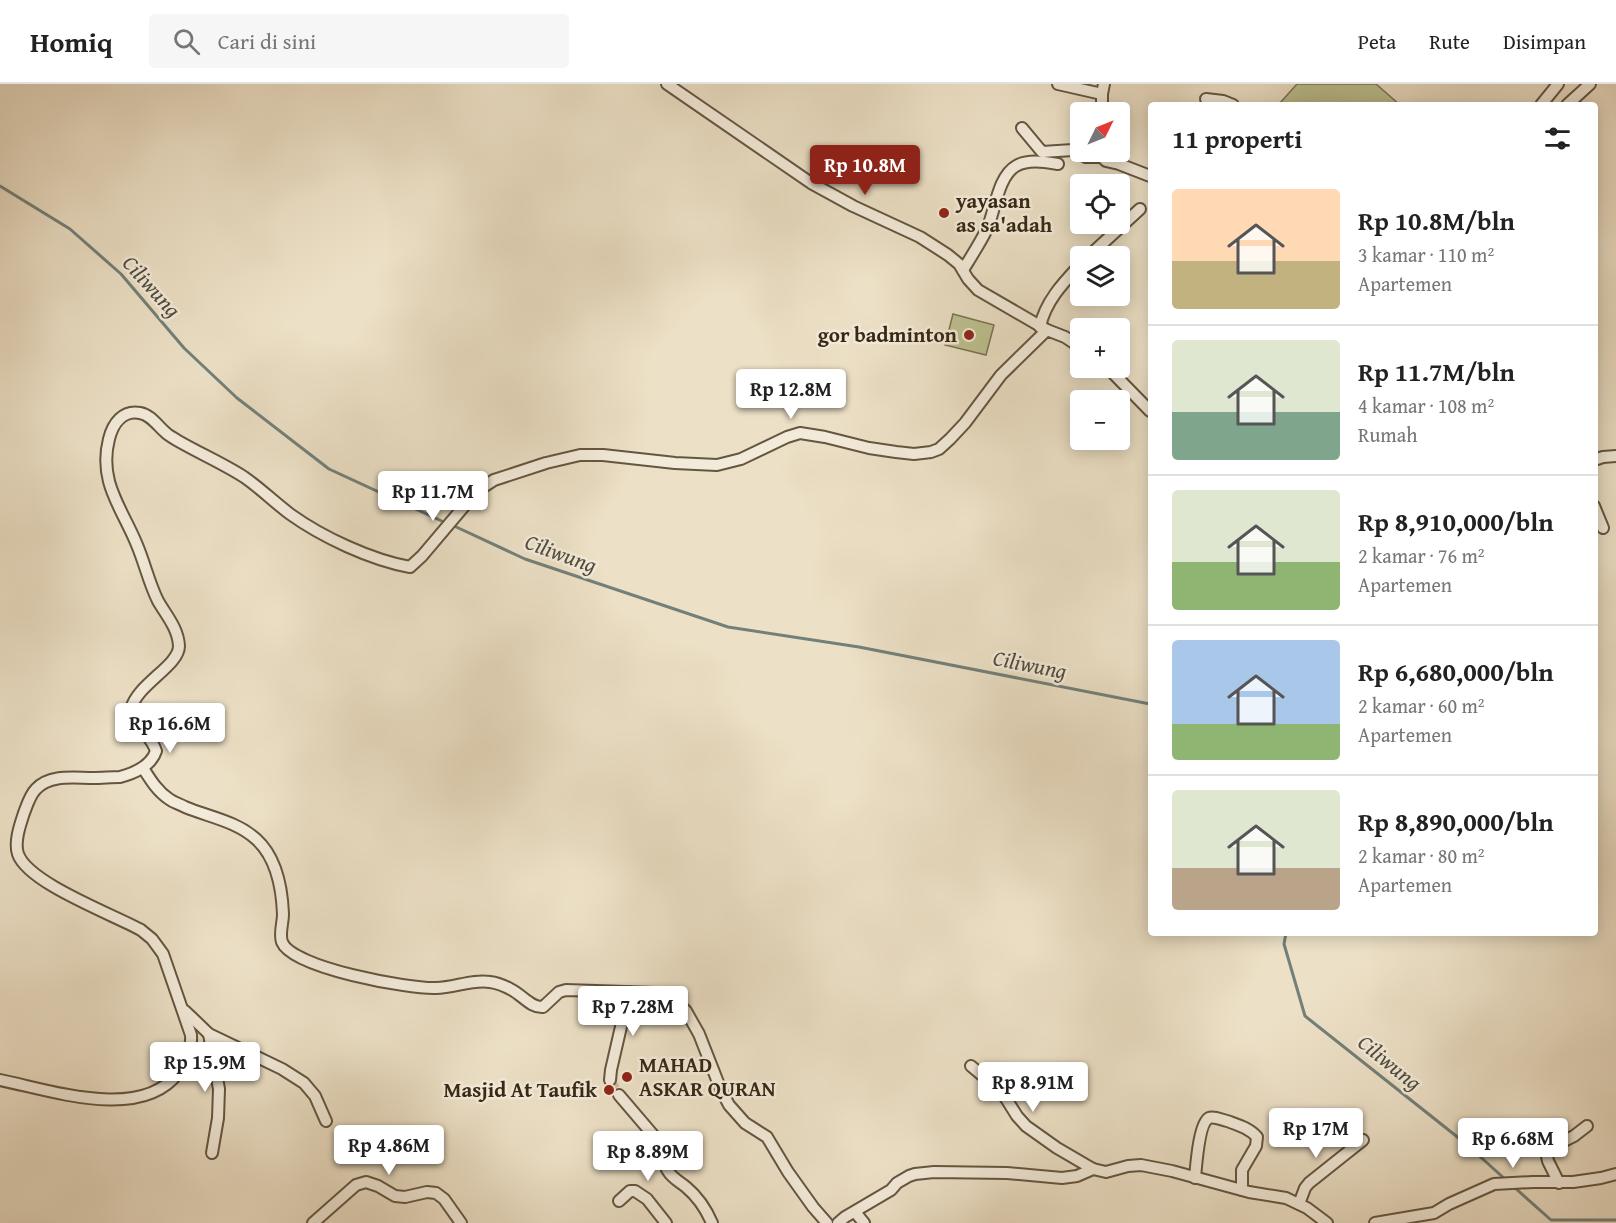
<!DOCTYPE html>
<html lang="id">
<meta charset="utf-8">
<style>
body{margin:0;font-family:"Gentium Book Plus",serif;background:#f6f6f6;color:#222;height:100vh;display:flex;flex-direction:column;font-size:22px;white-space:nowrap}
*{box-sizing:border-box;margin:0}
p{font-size:20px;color:#767676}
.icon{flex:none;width:33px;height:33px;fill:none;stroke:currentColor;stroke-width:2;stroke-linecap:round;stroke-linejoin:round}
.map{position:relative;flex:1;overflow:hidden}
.panel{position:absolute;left:1148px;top:18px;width:450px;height:834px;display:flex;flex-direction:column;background:#fff;border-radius:6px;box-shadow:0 3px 15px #0003}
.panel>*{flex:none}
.needle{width:39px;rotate:47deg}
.buttons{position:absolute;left:1070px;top:18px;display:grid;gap:12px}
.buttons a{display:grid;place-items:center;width:60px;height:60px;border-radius:6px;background:#fff;box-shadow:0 3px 15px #0003;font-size:30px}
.price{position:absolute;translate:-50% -51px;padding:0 14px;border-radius:6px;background:#fff;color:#222;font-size:20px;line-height:39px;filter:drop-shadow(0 2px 3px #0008)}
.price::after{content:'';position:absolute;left:50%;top:36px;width:18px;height:14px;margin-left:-9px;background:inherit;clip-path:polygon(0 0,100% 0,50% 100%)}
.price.selected{background:#8f2418;color:#fff}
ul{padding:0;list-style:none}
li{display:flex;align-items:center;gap:18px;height:150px;padding:0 24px}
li+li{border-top:2px solid #e0e0e0}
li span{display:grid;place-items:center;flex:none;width:168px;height:120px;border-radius:6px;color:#555}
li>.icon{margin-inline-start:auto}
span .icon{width:72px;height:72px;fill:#fffc;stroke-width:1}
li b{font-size:26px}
h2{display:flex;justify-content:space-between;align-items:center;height:72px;padding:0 24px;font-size:26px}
header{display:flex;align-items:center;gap:36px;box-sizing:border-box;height:84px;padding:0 30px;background:#fff;border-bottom:2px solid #e0e0e0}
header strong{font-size:28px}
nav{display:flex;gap:33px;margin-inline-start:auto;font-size:21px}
.search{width:420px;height:54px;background:#f6f6f6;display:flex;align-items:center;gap:15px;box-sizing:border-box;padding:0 21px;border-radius:6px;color:#767676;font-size:22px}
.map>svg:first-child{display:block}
.pitch{fill:#bdc191;stroke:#7a7453;stroke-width:1.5}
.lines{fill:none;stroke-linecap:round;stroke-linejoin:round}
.stream{stroke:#73807a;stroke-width:3}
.minor-tunnel{stroke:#c8bba3;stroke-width:10;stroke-dasharray:10 5;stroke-linecap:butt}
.minor-casing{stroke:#645641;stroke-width:14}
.minor{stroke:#f3ebda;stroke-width:10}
.poi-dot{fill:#8f2418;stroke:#f3ebda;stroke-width:2}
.labels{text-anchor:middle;stroke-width:5;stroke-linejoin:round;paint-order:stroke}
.poi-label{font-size:21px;font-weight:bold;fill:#362815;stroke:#f3ebda;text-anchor:start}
.water-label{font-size:22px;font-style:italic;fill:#504d3f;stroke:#f3ebda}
</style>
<header>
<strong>Homiq</strong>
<div class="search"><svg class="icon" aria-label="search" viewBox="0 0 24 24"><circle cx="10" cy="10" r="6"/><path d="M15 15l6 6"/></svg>Cari di sini</div>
<nav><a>Peta</a><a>Rute</a><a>Disimpan</a></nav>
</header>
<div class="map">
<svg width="1616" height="1139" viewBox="0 0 1616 1139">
<rect width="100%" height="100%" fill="#ece0c6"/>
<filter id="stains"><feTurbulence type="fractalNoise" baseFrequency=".00333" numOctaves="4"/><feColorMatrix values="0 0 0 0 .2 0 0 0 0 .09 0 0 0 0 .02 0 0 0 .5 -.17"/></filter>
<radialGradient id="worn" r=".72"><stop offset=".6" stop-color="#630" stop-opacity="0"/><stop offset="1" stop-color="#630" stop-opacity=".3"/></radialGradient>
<g class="pitch">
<path d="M 1297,0 L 1376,0 L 1400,21 L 1282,21 L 1280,19 Z"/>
<path d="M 953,230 L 994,241 L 986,271 L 945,261 Z"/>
</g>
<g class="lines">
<g class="stream">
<path d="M 0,102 L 70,145 L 121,190 L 184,264 L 237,314 L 329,385 L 446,439"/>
<path d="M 452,441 L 525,475 L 728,543 L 859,563 L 1150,620"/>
<path d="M 1286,849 L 1284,860 L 1305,932 L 1465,1059 L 1506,1096"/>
<path d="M 1514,1103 L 1551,1136 L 1616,1136"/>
</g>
<path class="minor-tunnel" d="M 610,996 L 619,1011"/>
<defs>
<g id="minor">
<path d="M 667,0 L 811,99 L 853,122 L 920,153 L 948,171 L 959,180 L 968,195 L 978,206 L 1047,246"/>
<path d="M 1058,0 L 1102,10"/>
<path d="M 1206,15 L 1223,17 L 1233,21"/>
<path d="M 1541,21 L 1558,0"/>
<path d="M 1567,21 L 1590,0"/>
<path d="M 1102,28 L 1102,10 L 1104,0"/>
<path d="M 1022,44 L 1042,68 L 1073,66 L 1086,73 L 1102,73 L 1106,77 L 1119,80 L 1150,92"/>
<path d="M 1089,172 L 1140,125"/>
<path d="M 963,186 C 971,173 980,159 987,145 C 995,127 998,92 1016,82 C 1028,75 1045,78 1058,80"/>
<path d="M 1040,243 C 1045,218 1063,199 1080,181"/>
<path d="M 1108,284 L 1150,327"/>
<path d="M 1594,376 L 1603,373 L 1616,372"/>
<path d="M 1594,422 L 1603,444"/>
<path d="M 143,684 C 150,695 157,707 169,715 C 174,719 180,720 185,723 C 209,733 236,737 256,755 C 276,773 282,804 283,830 C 283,839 279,850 282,858 C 292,884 409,905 436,904 C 454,904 472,895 490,898 C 498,899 505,902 512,906 C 522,911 531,924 543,923 L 559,908 L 566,906 L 655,909 L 671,914 L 678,919 L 686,927 L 699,950 L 721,1006 L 729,1021 L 745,1039 L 767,1053 L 788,1088 L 813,1123 L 827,1139"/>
<path d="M 185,927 L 209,950 L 282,985 L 304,999 L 315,1012 L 326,1037"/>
<path d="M 209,950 L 219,1005 L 218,1034 L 212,1069"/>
<path d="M 971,982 L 1002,1008 L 1017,1032 L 1026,1042 L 1057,1064 L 1093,1085"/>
<path d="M 0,996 C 50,1006 141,1038 178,989 C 187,977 192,966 191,951 L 163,870 L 152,855 L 141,846 C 112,830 28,799 18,770 C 14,758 20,741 24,729 C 27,721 30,711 36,705 C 50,690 74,694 93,694 C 102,694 111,693 120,693 C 135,689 151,682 156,667 C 151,651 135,642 131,625 C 137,600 179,582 179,562 C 178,544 166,531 158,517 C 149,499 145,480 137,461 C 122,424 98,398 109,355 C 113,339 123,326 140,329 C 151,331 157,341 165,348 C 169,352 175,355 180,358 C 201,370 224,380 244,393 C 260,404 274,418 290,430 C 322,453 371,476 410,483 L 422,472 L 477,407 L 494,396 L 546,379 L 580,371 L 603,371 L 675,379 L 717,381 L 741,375 L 787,353 L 800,349 L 825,353 L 869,364 L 896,368 L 914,370 L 931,368 L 939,365 L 950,355 L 965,339 L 1001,291 L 1047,246 L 1065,253 L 1080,263"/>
<path d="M 610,996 L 611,986 L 629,908"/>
<path d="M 619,1011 L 660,1059 C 665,1068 662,1079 668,1087 C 672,1094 680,1098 686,1103 C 698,1113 706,1125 712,1139"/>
<path d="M 1195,1094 C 1196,1083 1199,1039 1209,1034 C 1214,1032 1222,1036 1227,1037 C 1238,1041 1249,1044 1257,1053 L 1256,1062 L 1242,1086 L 1242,1106"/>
<path d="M 1559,1099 L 1548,1077 L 1546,1068 L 1550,1064 L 1574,1052 L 1587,1042"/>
<path d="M 619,1117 L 630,1107 L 635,1107 L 647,1115 L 666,1139"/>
<path d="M 1299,1120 L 1305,1104 L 1309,1099 L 1363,1056"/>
<path d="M 855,1128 L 864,1139"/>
<path d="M 313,1139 L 356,1101 L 366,1098 L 378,1102 L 395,1112 L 405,1113 L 427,1108 L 436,1109 L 444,1115 L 461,1139"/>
<path d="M 838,1139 L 845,1133 L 891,1106 L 897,1099 L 909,1092 L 915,1090 L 934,1088 L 1007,1089 L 1062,1094 L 1077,1092 L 1093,1085 L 1106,1088 L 1128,1082 L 1141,1081 L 1172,1087 L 1249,1108 L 1286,1114 L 1307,1124 L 1327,1139"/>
<path d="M 1375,1139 L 1434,1129 L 1449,1120 L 1494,1100 L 1533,1098 L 1573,1098 L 1601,1094 L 1616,1090"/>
</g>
</defs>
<use href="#minor" class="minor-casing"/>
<use href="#minor" class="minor"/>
</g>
<g class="poi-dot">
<circle cx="944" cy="129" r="6"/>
<circle cx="969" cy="251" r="6"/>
<circle cx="627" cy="993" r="6"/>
<circle cx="609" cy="1006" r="6"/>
</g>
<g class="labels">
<g class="poi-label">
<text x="956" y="124">yayasan<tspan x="956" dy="24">as sa'adah</tspan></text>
<text x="957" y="258" text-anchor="end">gor badminton</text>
<text x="639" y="988">MAHAD<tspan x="639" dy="24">ASKAR QURAN</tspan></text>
<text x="597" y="1013" text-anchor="end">Masjid At Taufik</text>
</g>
<g class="water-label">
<text transform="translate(152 202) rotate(48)" y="8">Ciliwung</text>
<text transform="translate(561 469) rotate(20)" y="8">Ciliwung</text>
<text transform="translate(1030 580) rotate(11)" y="8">Ciliwung</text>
<text transform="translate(1390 978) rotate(39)" y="8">Ciliwung</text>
</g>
</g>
<rect width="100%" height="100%" filter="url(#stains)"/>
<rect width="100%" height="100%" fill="url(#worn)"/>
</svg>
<div class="buttons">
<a><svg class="needle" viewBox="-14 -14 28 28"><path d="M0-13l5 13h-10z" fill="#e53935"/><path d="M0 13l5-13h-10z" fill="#767676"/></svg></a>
<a><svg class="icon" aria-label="locate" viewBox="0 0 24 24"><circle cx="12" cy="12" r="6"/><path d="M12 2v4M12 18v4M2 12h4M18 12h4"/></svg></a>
<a><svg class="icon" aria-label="layers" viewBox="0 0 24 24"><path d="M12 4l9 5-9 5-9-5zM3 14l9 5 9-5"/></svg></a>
<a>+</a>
<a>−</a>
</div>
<b class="price selected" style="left:865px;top:112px">Rp 10.8M</b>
<b class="price" style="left:791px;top:336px">Rp 12.8M</b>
<b class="price" style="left:433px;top:438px">Rp 11.7M</b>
<b class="price" style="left:170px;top:670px">Rp 16.6M</b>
<b class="price" style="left:633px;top:953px">Rp 7.28M</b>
<b class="price" style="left:205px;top:1009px">Rp 15.9M</b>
<b class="price" style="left:1033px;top:1029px">Rp 8.91M</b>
<b class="price" style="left:1316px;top:1075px">Rp 17M</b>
<b class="price" style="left:1513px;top:1085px">Rp 6.68M</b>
<b class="price" style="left:389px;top:1092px">Rp 4.86M</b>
<b class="price" style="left:648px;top:1098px">Rp 8.89M</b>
<section class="panel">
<h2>11 properti<svg class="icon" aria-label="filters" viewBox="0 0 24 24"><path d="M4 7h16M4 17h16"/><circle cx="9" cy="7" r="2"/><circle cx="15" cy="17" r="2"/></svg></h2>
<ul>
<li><span style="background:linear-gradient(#ffd9b3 60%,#c2b280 0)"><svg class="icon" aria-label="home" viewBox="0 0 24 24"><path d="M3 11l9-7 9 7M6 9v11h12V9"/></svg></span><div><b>Rp 10.8M/bln</b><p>3 kamar · 110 m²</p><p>Apartemen</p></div></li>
<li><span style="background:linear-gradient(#dfe7d0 60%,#7fa58c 0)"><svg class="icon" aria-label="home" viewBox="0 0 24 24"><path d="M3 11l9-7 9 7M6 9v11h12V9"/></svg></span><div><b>Rp 11.7M/bln</b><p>4 kamar · 108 m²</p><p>Rumah</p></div></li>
<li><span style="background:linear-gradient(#dfe7d0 60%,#8fb573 0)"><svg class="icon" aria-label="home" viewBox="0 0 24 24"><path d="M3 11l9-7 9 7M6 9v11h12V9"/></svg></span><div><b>Rp 8,910,000/bln</b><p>2 kamar · 76 m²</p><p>Apartemen</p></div></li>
<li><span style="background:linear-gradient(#a9c7e8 70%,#8fb573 0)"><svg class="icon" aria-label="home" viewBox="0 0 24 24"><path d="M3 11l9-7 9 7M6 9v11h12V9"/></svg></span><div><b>Rp 6,680,000/bln</b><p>2 kamar · 60 m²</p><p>Apartemen</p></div></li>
<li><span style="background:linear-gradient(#dfe7d0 65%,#b9a48a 0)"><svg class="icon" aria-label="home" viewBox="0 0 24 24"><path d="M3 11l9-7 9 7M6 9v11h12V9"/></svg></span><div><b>Rp 8,890,000/bln</b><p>2 kamar · 80 m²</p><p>Apartemen</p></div></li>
</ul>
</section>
</div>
